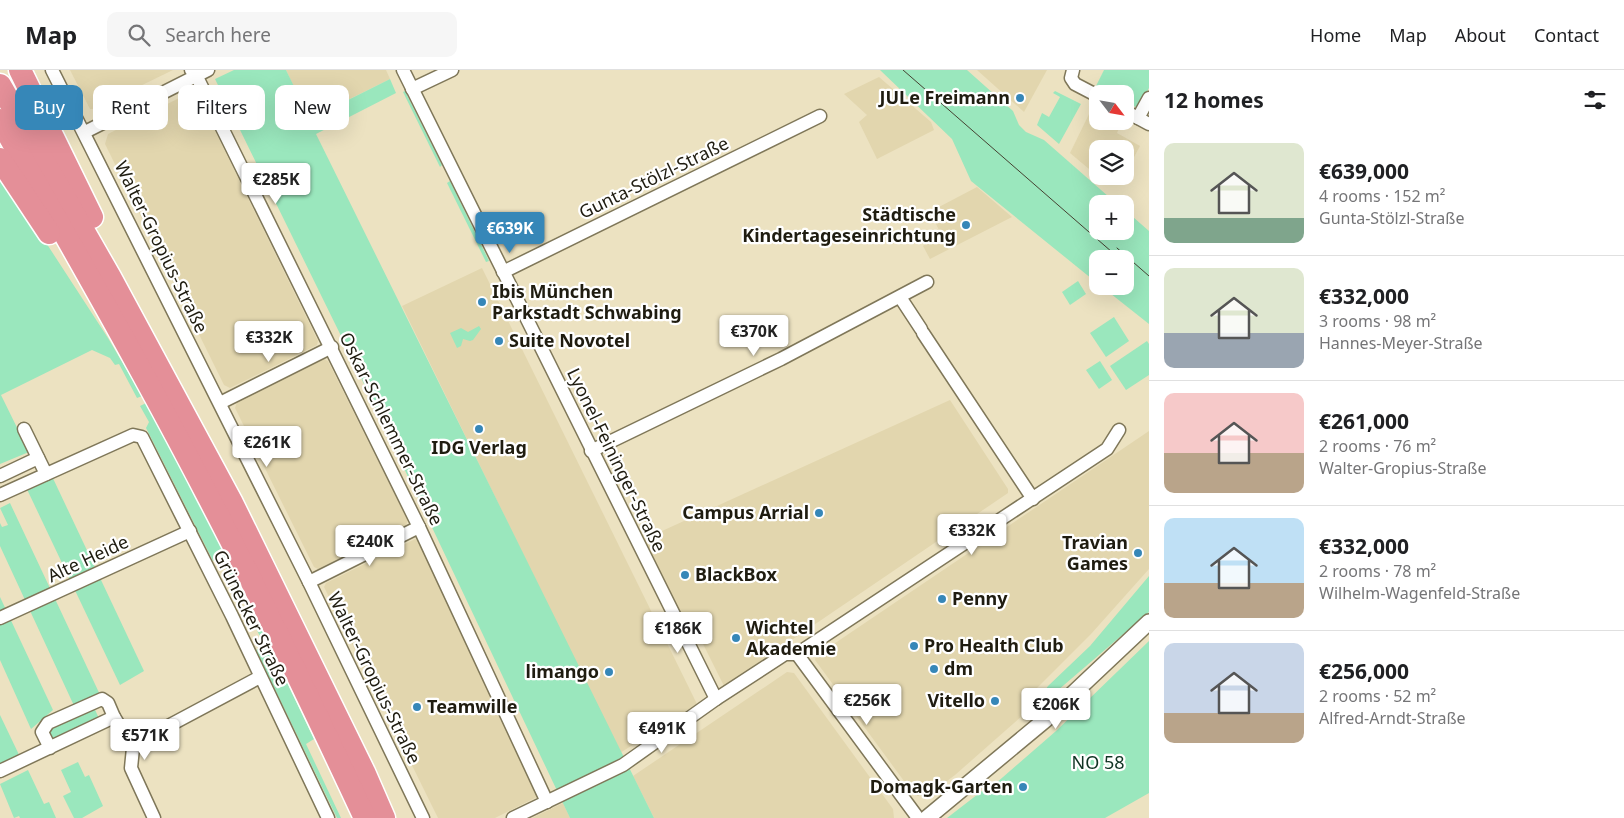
<!DOCTYPE html>
<meta charset="utf-8">
<style>
body{margin:0;font-family:"Noto Sans",sans-serif;background:#f6f6f6;color:#202124;height:100vh;display:flex;flex-direction:column;font-size:19px;white-space:nowrap}
*{box-sizing:border-box;margin:0}
p{font-size:16px;color:#757577}
.icon{flex:none;width:28px;height:28px;fill:none;stroke:currentColor;stroke-width:2;stroke-linecap:round;stroke-linejoin:round}
.map{position:relative;flex:1;overflow:hidden}
.side{display:flex;flex-direction:column;background:#fff;width:475px}
.side>*{flex:none}
.guide{position:absolute;left:15px;top:15px;width:475px;height:45px;display:flex;gap:10px}
.needle{width:32px;rotate:121deg}
.controls{position:absolute;left:1089px;top:15px;display:grid;gap:10px}
.controls a{display:grid;place-items:center;width:45px;height:45px;border-radius:10px;background:#fff;box-shadow:0 5px 20px #0002;font-size:25px}
.price{position:absolute;translate:-50% -42px;padding:0 11px;border-radius:5px;background:#fff;color:#222;font-size:16px;line-height:32px;filter:drop-shadow(0 1px 2px #0008)}
.price::after{content:'';position:absolute;left:50%;top:30px;width:15px;height:11px;margin-left:-8px;background:inherit;clip-path:polygon(0 0,100% 0,50% 100%)}
.price.current{background:#3687b8;color:#fff}
ul{padding:0;list-style:none}
li{display:flex;align-items:center;gap:15px;height:125px;padding:0 15px}
li+li{border-top:1px solid #e0e0e0}
li span{display:grid;place-items:center;flex:none;width:140px;height:100px;border-radius:10px;color:#555}
li>.icon{margin-inline-start:auto}
span .icon{width:60px;height:60px;fill:#fffc;stroke-width:1}
li b{font-size:21px}
h2{display:flex;justify-content:space-between;align-items:center;height:60px;padding:0 15px;font-size:21px}
.pill{padding:0 18px;border-radius:10px;background:#fff;box-shadow:0 5px 20px #0002;font-size:18px;line-height:45px}
.pill.current{background:#3687b8;color:#fff}
header{display:flex;align-items:center;gap:30px;box-sizing:border-box;height:70px;padding:0 25px;background:#fff;border-bottom:1px solid #e0e0e0}
header strong{font-size:24px}
nav{display:flex;gap:28px;margin-inline-start:auto;font-size:18px}
.search{width:350px;height:45px;background:#f6f6f6;display:flex;align-items:center;gap:12px;box-sizing:border-box;padding:0 18px;border-radius:10px;color:#757577;font-size:19px}
main{display:flex;flex:1;min-height:0}
.map>svg:first-child{display:block}
.built{fill:#e2d6ae}
.green{fill:#9ae7bd}
.lines{fill:none;stroke-linecap:round;stroke-linejoin:round}
.minor-casing{stroke:#7f7759;stroke-width:15}
.tertiary-casing{stroke:#7f7759;stroke-width:18}
.motorway-casing{stroke:#fff;stroke-width:25}
.minor{stroke:#fff;stroke-width:12}
.tertiary{stroke:#fff;stroke-width:15}
.motorway{stroke:#e48f98;stroke-width:22}
.tram{stroke:#454131;stroke-width:1}
.poi-dot{fill:#3687b8;stroke:#fff;stroke-width:2}
.labels{text-anchor:middle;stroke-width:4.5;stroke-linejoin:round;paint-order:stroke}
.poi-label{font-size:18px;font-weight:bold;fill:#1f1c10;stroke:#fff;text-anchor:start}
.street-label{font-size:18px;fill:#1f1c10;stroke:#fff}
.park-label{font-size:18px;fill:#103423;stroke:#fff}
</style>
<header>
<strong>Map</strong>
<div class="search"><svg class="icon" aria-label="search" viewBox="0 0 24 24"><circle cx="10" cy="10" r="6"/><path d="M15 15l6 6"/></svg>Search here</div>
<nav><a>Home</a><a>Map</a><a>About</a><a>Contact</a></nav>
</header>
<main>
<div class="map">
<svg width="1149" height="748" viewBox="0 0 1149 748">
<rect width="100%" height="100%" fill="#ece2c1"/>
<g class="built">
<path d="M 70,0 L 173,0 L 93,39 L 90,39 Z"/>
<path d="M 286,0 L 386,0 L 390,9 L 309,49 Z"/>
<path d="M 977,0 L 1047,0 L 1024,42 Z"/>
<path d="M 879,7 L 931,52 L 934,60 L 877,89 L 859,52 L 867,45 L 844,24 Z"/>
<path d="M 193,21 L 197,24 L 318,271 L 317,275 L 230,318 L 224,315 L 105,74 L 108,64 Z"/>
<path d="M 1091,40 L 1097,43 L 1098,51 L 1113,51 L 1120,55 L 1117,63 L 1140,76 L 1125,104 L 1125,79 L 1098,79 L 1097,100 L 1095,104 L 1070,83 Z"/>
<path d="M 977,117 L 1012,147 L 930,189 L 923,176 L 939,160 L 933,148 L 941,144 L 937,138 Z"/>
<path d="M 482,198 L 697,634 L 620,683 L 402,236 Z"/>
<path d="M 324,289 L 328,291 L 408,451 L 406,455 L 318,499 L 314,497 L 235,338 L 237,332 Z"/>
<path d="M 950,330 L 1008,419 L 1008,423 L 724,616 L 697,562 L 689,566 L 640,471 Z"/>
<path d="M 1149,361 L 1149,499 L 1091,564 L 1034,621 L 1038,632 L 955,705 L 927,726 L 915,726 L 815,590 L 816,586 Z"/>
<path d="M 415,469 L 419,471 L 541,721 L 539,726 L 495,748 L 438,748 L 324,517 L 326,513 Z"/>
<path d="M 787,602 L 794,603 L 893,739 L 894,748 L 654,748 L 633,706 Z"/>
<path d="M 563,733 L 570,748 L 532,748 Z"/>
</g>
<g class="green">
<path d="M 234,0 L 286,0 L 310,49 L 390,9 L 396,23 L 316,64 L 654,748 L 570,748 L 344,272 L 215,9 Z"/>
<path d="M 880,0 L 967,0 L 1013,41 L 1019,55 L 1026,62 L 1044,70 L 1117,134 L 1098,134 L 1098,161 L 1125,161 L 1125,140 L 1149,161 L 1149,254 L 1101,216 L 1125,216 L 1125,189 L 1098,189 L 1097,213 L 971,111 L 952,69 Z"/>
<path d="M 1104,0 L 1149,0 L 1149,18 L 1138,38 L 1125,32 L 1125,24 L 1110,24 L 1096,16 Z"/>
<path d="M 405,21 L 442,95 L 440,97 L 403,22 Z"/>
<path d="M 1055,21 L 1081,34 L 1059,74 L 1037,55 L 1042,43 L 1049,47 L 1060,27 L 1053,23 Z"/>
<path d="M 0,102 L 108,268 L 142,326 L 137,328 L 119,294 L 115,295 L 110,288 L 92,280 L 1,325 L 29,382 L 0,394 Z"/>
<path d="M 450,111 L 489,191 L 486,192 L 447,113 Z"/>
<path d="M 1078,211 L 1086,224 L 1070,235 L 1062,222 Z"/>
<path d="M 1114,247 L 1129,271 L 1106,287 L 1090,263 Z"/>
<path d="M 479,256 L 481,259 L 473,270 L 470,271 L 463,269 L 461,276 L 457,278 L 450,263 L 461,258 L 468,262 Z"/>
<path d="M 1147,271 L 1149,274 L 1149,305 L 1126,320 L 1110,296 Z"/>
<path d="M 1100,291 L 1112,310 L 1099,319 L 1086,300 Z"/>
<path d="M 146,333 L 206,446 L 238,512 L 234,514 L 221,488 L 213,491 L 146,358 L 149,352 L 140,336 Z"/>
<path d="M 50,402 L 144,601 L 120,615 L 24,413 Z"/>
<path d="M 10,433 L 102,629 L 92,633 L 101,653 L 50,678 L 42,662 L 76,640 L 0,476 L 0,453 L 2,457 L 8,455 L 0,438 Z"/>
<path d="M 1149,506 L 1149,542 L 1050,627 L 1046,626 L 1044,622 L 1048,616 L 1090,576 Z"/>
<path d="M 0,527 L 53,640 L 31,659 L 0,590 Z"/>
<path d="M 259,554 L 314,669 L 306,674 L 341,748 L 337,748 L 256,580 L 264,575 L 255,556 Z"/>
<path d="M 1149,571 L 1149,723 L 1105,748 L 947,748 L 982,721 L 995,714 L 1056,661 Z"/>
<path d="M 0,645 L 22,691 L 0,701 Z"/>
<path d="M 78,692 L 85,707 L 89,705 L 103,736 L 82,748 L 74,748 L 63,726 L 71,722 L 61,700 Z"/>
<path d="M 28,700 L 44,734 L 49,732 L 56,748 L 20,748 L 19,746 L 14,748 L 0,714 Z"/>
</g>
<g class="lines">
<defs>
<g id="minor">
<path d="M 52,0 L 309,512 L 423,748"/>
<path d="M 191,0 L 196,5 L 419,457 L 547,732"/>
<path d="M 403,0 L 716,629"/>
<path d="M 1073,0 L 1071,8 L 1075,14 L 1098,26"/>
<path d="M 412,19 L 452,0"/>
<path d="M 1125,41 L 1149,54"/>
<path d="M 1138,48 L 1149,28"/>
<path d="M 85,62 L 208,0"/>
<path d="M 503,202 L 820,46"/>
<path d="M 900,227 L 921,259"/>
<path d="M 923,263 L 1033,429"/>
<path d="M 220,333 L 332,277"/>
<path d="M 24,359 L 46,404"/>
<path d="M 591,381 L 781,289 L 927,212"/>
<path d="M 0,406 L 38,388"/>
<path d="M 0,425 L 133,365 L 142,367 L 232,546 L 328,748"/>
<path d="M 309,512 L 419,457"/>
<path d="M 0,548 L 190,461"/>
<path d="M 797,584 L 1107,379 L 1119,360"/>
<path d="M 797,584 L 918,748"/>
<path d="M 114,647 L 133,678 L 131,698 L 154,748"/>
<path d="M 133,678 L 142,670 L 260,607"/>
<path d="M 0,701 L 114,647 L 108,633 L 102,629 L 48,653 L 42,662 L 50,678"/>
<path d="M 513,748 L 623,695 L 716,629 L 779,588 L 785,584 L 797,584"/>
</g>
<path id="tertiary" d="M 927,748 L 1045,650 L 1149,552"/>
<g id="motorway">
<path d="M 20,0 L 92,147"/>
<path d="M 0,15 L 110,207 L 232,433 L 364,702 L 384,748"/>
<path d="M 0,50 C 71,175 143,300 209,428 C 264,533 315,641 365,748"/>
<path d="M 0,89 L 49,163"/>
</g>
</defs>
<use href="#minor" class="minor-casing"/>
<use href="#tertiary" class="tertiary-casing"/>
<use href="#motorway" class="motorway-casing"/>
<use href="#minor" class="minor"/>
<use href="#tertiary" class="tertiary"/>
<use href="#motorway" class="motorway"/>
<g class="tram">
<path d="M 903,0 L 1120,189"/>
<path d="M 1117,178 L 1149,206"/>
</g>
</g>
<g class="poi-dot">
<circle cx="1020" cy="28" r="5"/>
<circle cx="966" cy="155" r="5"/>
<circle cx="482" cy="232" r="5"/>
<circle cx="499" cy="271" r="5"/>
<circle cx="479" cy="359" r="5"/>
<circle cx="819" cy="443" r="5"/>
<circle cx="1138" cy="483" r="5"/>
<circle cx="685" cy="505" r="5"/>
<circle cx="942" cy="529" r="5"/>
<circle cx="736" cy="568" r="5"/>
<circle cx="914" cy="576" r="5"/>
<circle cx="934" cy="599" r="5"/>
<circle cx="609" cy="602" r="5"/>
<circle cx="995" cy="631" r="5"/>
<circle cx="417" cy="637" r="5"/>
<circle cx="1023" cy="717" r="5"/>
</g>
<g class="labels">
<g class="poi-label">
<text x="1010" y="34" text-anchor="end">JULe Freimann</text>
<text x="956" y="151" text-anchor="end">Städtische<tspan x="956" dy="21">Kindertageseinrichtung</tspan></text>
<text x="492" y="228">Ibis München<tspan x="492" dy="21">Parkstadt Schwabing</tspan></text>
<text x="509" y="277">Suite Novotel</text>
<text x="479" y="384" text-anchor="middle">IDG Verlag</text>
<text x="809" y="449" text-anchor="end">Campus Arrial</text>
<text x="1128" y="479" text-anchor="end">Travian<tspan x="1128" dy="21">Games</tspan></text>
<text x="695" y="511">BlackBox</text>
<text x="952" y="535">Penny</text>
<text x="746" y="564">Wichtel<tspan x="746" dy="21">Akademie</tspan></text>
<text x="924" y="582">Pro Health Club</text>
<text x="944" y="605">dm</text>
<text x="599" y="608" text-anchor="end">limango</text>
<text x="985" y="637" text-anchor="end">Vitello</text>
<text x="427" y="643">Teamwille</text>
<text x="1013" y="723" text-anchor="end">Domagk-Garten</text>
</g>
<g class="street-label">
<text transform="translate(654 108) rotate(-26)" y="6">Gunta-Stölzl-Straße</text>
<text transform="translate(161 177) rotate(64)" y="6">Walter-Gropius-Straße</text>
<text transform="translate(391 359) rotate(64)" y="6">Oskar-Schlemmer-Straße</text>
<text transform="translate(616 390) rotate(64)" y="6">Lyonel-Feininger-Straße</text>
<text transform="translate(88 489) rotate(-25)" y="6">Alte Heide</text>
<text transform="translate(251 548) rotate(64)" y="6">Grünecker Straße</text>
<text transform="translate(374 608) rotate(64)" y="6">Walter-Gropius-Straße</text>
</g>
<g class="park-label">
<text x="1098" y="699">NO 58</text>
</g>
</g>
</svg>
<div class="controls">
<a><svg class="needle" viewBox="-14 -14 28 28"><path d="M0-13l5 13h-10z" fill="#e53935"/><path d="M0 13l5-13h-10z" fill="#757577"/></svg></a>
<a><svg class="icon" aria-label="layers" viewBox="0 0 24 24"><path d="M12 4l9 5-9 5-9-5zM3 14l9 5 9-5"/></svg></a>
<a>+</a>
<a>−</a>
</div>
<b class="price" style="left:276px;top:135px">€285K</b>
<b class="price current" style="left:510px;top:184px">€639K</b>
<b class="price" style="left:754px;top:287px">€370K</b>
<b class="price" style="left:269px;top:293px">€332K</b>
<b class="price" style="left:267px;top:398px">€261K</b>
<b class="price" style="left:972px;top:486px">€332K</b>
<b class="price" style="left:370px;top:497px">€240K</b>
<b class="price" style="left:678px;top:584px">€186K</b>
<b class="price" style="left:867px;top:656px">€256K</b>
<b class="price" style="left:1056px;top:660px">€206K</b>
<b class="price" style="left:662px;top:684px">€491K</b>
<b class="price" style="left:145px;top:691px">€571K</b>
<div class="guide">
<a class="pill current">Buy</a>
<a class="pill">Rent</a>
<a class="pill">Filters</a>
<a class="pill">New</a>
</div>
</div>
<section class="side">
<h2>12 homes<svg class="icon" aria-label="filters" viewBox="0 0 24 24"><path d="M4 7h16M4 17h16"/><circle cx="9" cy="7" r="2"/><circle cx="15" cy="17" r="2"/></svg></h2>
<ul>
<li><span style="background:linear-gradient(#dfe7d0 75%,#7fa58c 0)"><svg class="icon" aria-label="home" viewBox="0 0 24 24"><path d="M3 11l9-7 9 7M6 9v11h12V9"/></svg></span><div><b>€639,000</b><p>4 rooms · 152 m²</p><p>Gunta-Stölzl-Straße</p></div></li>
<li><span style="background:linear-gradient(#dfe7d0 65%,#9aa5b1 0)"><svg class="icon" aria-label="home" viewBox="0 0 24 24"><path d="M3 11l9-7 9 7M6 9v11h12V9"/></svg></span><div><b>€332,000</b><p>3 rooms · 98 m²</p><p>Hannes-Meyer-Straße</p></div></li>
<li><span style="background:linear-gradient(#f6c9c9 60%,#b9a48a 0)"><svg class="icon" aria-label="home" viewBox="0 0 24 24"><path d="M3 11l9-7 9 7M6 9v11h12V9"/></svg></span><div><b>€261,000</b><p>2 rooms · 76 m²</p><p>Walter-Gropius-Straße</p></div></li>
<li><span style="background:linear-gradient(#bfe0f5 65%,#b9a48a 0)"><svg class="icon" aria-label="home" viewBox="0 0 24 24"><path d="M3 11l9-7 9 7M6 9v11h12V9"/></svg></span><div><b>€332,000</b><p>2 rooms · 78 m²</p><p>Wilhelm-Wagenfeld-Straße</p></div></li>
<li><span style="background:linear-gradient(#c9d6e8 70%,#b9a48a 0)"><svg class="icon" aria-label="home" viewBox="0 0 24 24"><path d="M3 11l9-7 9 7M6 9v11h12V9"/></svg></span><div><b>€256,000</b><p>2 rooms · 52 m²</p><p>Alfred-Arndt-Straße</p></div></li>
</ul>
</section>
</main>
